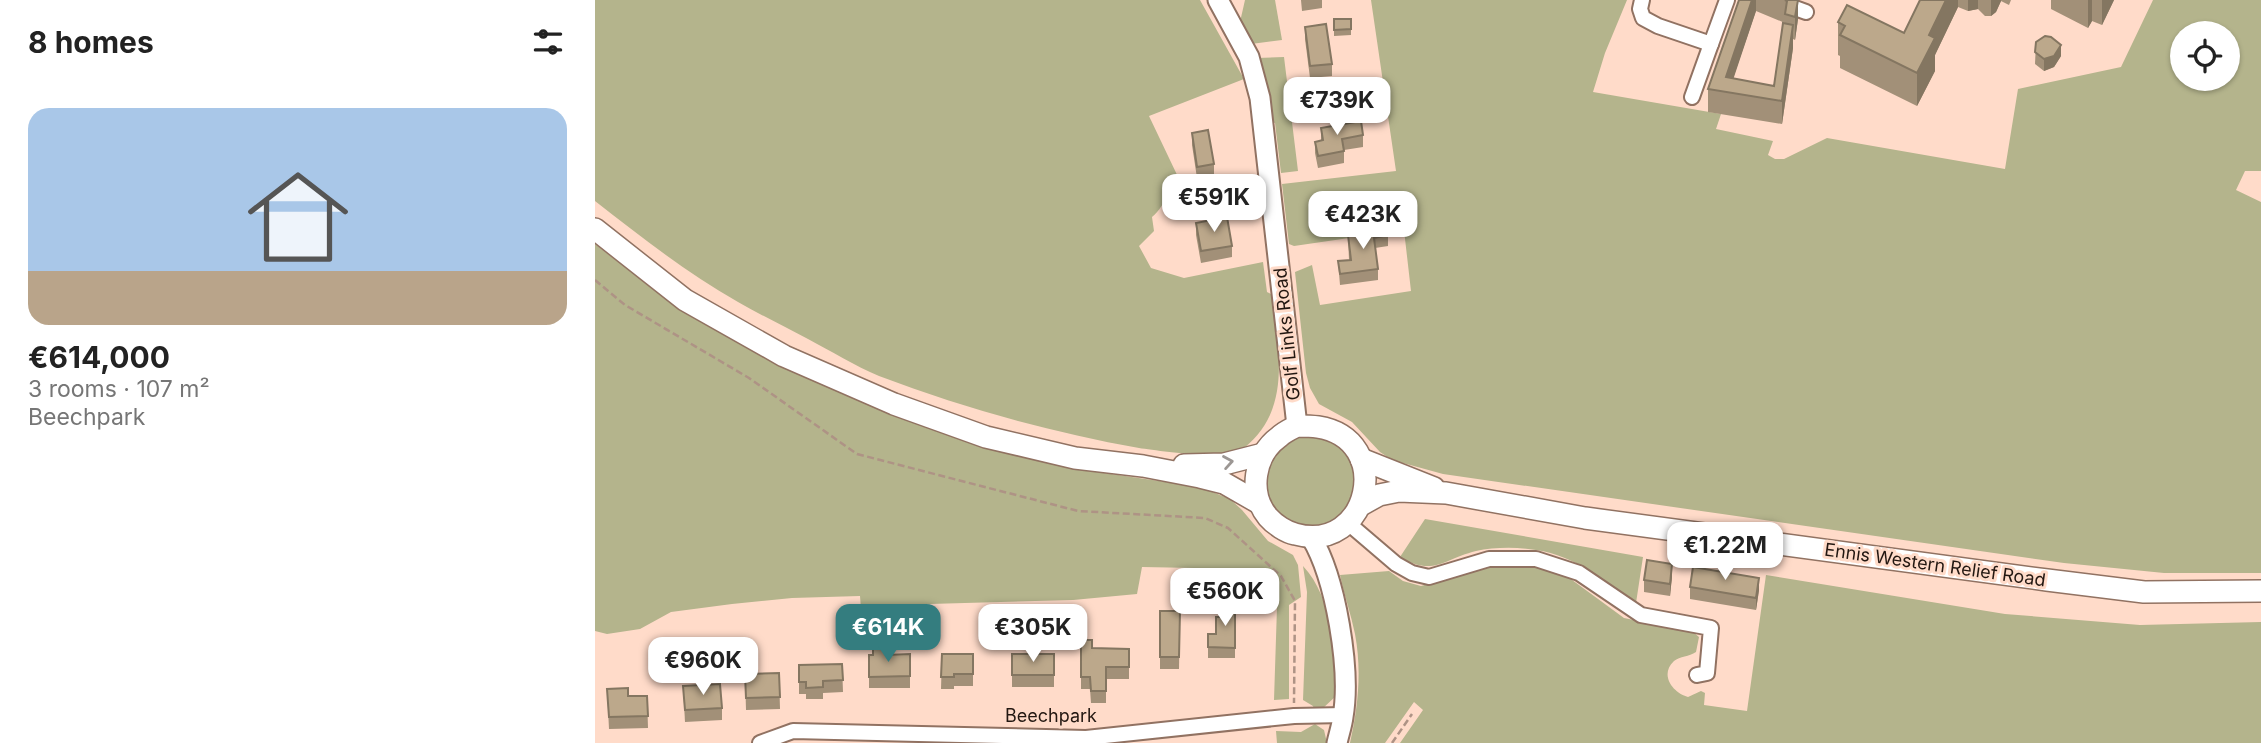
<!DOCTYPE html>
<meta charset="utf-8">
<style>
body{margin:0;font-family:Inter,sans-serif;background:#f6f6f6;color:#222;height:100vh;display:flex;flex-direction:column;font-size:26px;white-space:nowrap}
*{box-sizing:border-box;margin:0}
p{font-size:23px;color:#767676}
.icon{flex:none;width:38px;height:38px;fill:none;stroke:currentColor;stroke-width:2;stroke-linecap:round;stroke-linejoin:round}
.map{position:relative;flex:1;overflow:hidden}
.sheet{display:flex;flex-direction:column;background:#fff;width:595px}
.sheet>*{flex:none}
.tools{position:absolute;left:1575px;top:21px;display:grid;gap:14px}
.tools a{display:grid;place-items:center;width:70px;height:70px;border-radius:50%;background:#fff;box-shadow:0 2px 5px #0004;font-size:35px}
.price{position:absolute;translate:-50% -60px;padding:0 16px;border-radius:14px;background:#fff;color:#222;font-size:23px;line-height:46px;filter:drop-shadow(0 2px 4px #0008)}
.price::after{content:'';position:absolute;left:50%;top:42px;width:21px;height:16px;margin-left:-10px;background:inherit;clip-path:polygon(0 0,100% 0,50% 100%)}
.price.current{background:#347d7f;color:#fff}
ul{padding:0;list-style:none}
li{display:grid;align-content:center;gap:14px;height:371px;padding:0 28px}
li+li{border-top:2px solid #e0e0e0}
li span{display:grid;place-items:center;height:217px;border-radius:21px;color:#555}
li>.icon{margin-inline-start:auto}
span .icon{width:126px;height:126px;fill:#fffc;stroke-width:1}
li b{font-size:30px}
h2{display:flex;justify-content:space-between;align-items:center;height:84px;padding:0 28px;font-size:30px}
main{display:flex;flex:1;min-height:0}
.map>svg:first-child{display:block}
.green{fill:#b4b48c;fill-rule:evenodd}
.lines{fill:none;stroke-linecap:round;stroke-linejoin:round}
.street-casing{stroke:#917262;stroke-width:18}
.secondary-casing{stroke:#917262;stroke-width:23}
.primary-casing{stroke:#917262;stroke-width:24}
.path{stroke:#ae9385;stroke-width:2.5;stroke-dasharray:7 3.5;stroke-linecap:butt}
.street{stroke:#fff;stroke-width:14}
.secondary{stroke:#fff;stroke-width:19}
.primary{stroke:#fff;stroke-width:21}
.wall{fill:#a29078;fill-rule:evenodd}
.shaded-wall{fill:#847661}
.building{fill:#bca88b;stroke:#847661;stroke-width:2}
.oneway{stroke:#9c9794}
.labels{text-anchor:middle;stroke-width:6;stroke-linejoin:round;paint-order:stroke}
.street-label{font-size:18px;fill:#231711;stroke:#ffdbc9}
</style>
<main>
<section class="sheet">
<h2>8 homes<svg class="icon" aria-label="filters" viewBox="0 0 24 24"><path d="M4 7h16M4 17h16"/><circle cx="9" cy="7" r="2"/><circle cx="15" cy="17" r="2"/></svg></h2>
<ul>
<li><span style="background:linear-gradient(#a9c7e8 75%,#b9a48a 0)"><svg class="icon" aria-label="home" viewBox="0 0 24 24"><path d="M3 11l9-7 9 7M6 9v11h12V9"/></svg></span><div><b>€614,000</b><p>3 rooms · 107 m²</p><p>Beechpark</p></div></li>
</ul>
</section>
<div class="map">
<svg width="1666" height="743" viewBox="0 0 1666 743">
<rect width="100%" height="100%" fill="#ffdbc9"/>
<g class="green">
<path d="M 0,0 L 605,0 L 649,79 L 554,116 L 584,179 C 568,191 574,203 557,217 L 559,231 L 544,246 L 556,268 L 589,278 L 668,262 L 672,292 L 676,294 L 678,301 C 684,353 696,411 649,448 C 633,461 565,451 544,448 C 455,432 368,408 284,376 C 260,366 236,351 213,339 C 190,327 166,315 143,302 C 92,273 46,237 0,201 Z"/>
<path d="M 650,0 L 680,0 L 687,40 L 656,44 L 645,22 Z"/>
<path d="M 776,0 L 1032,0 L 1010,53 L 998,92 L 1126,114 L 1121,129 L 1178,141 L 1173,155 L 1180,159 L 1189,159 L 1232,138 L 1410,169 L 1423,89 L 1526,67 L 1558,0 L 1666,0 L 1666,171 L 1650,171 L 1641,190 L 1666,202 L 1666,573 L 1569,573 L 1469,563 L 848,474 L 797,460 L 785,452 L 757,422 L 724,404 L 715,388 L 711,373 L 700,272 L 717,265 L 725,305 L 816,291 L 809,230 L 699,246 L 694,244 L 687,184 L 801,171 ZM 1587,33 L 1633,33 L 1633,79 L 1587,79 Z"/>
<path d="M 689,57 L 703,171 L 686,173 L 680,123 L 676,122 L 661,58 Z"/>
<path d="M 0,244 L 52,284 L 179,361 L 290,412 L 393,447 L 489,470 L 605,487 L 635,499 L 647,510 L 673,541 L 698,555 L 703,565 L 706,597 L 694,605 L 694,699 L 679,700 L 682,607 L 658,591 L 653,569 L 547,567 L 542,594 L 478,600 L 299,605 L 266,609 L 265,596 L 197,598 L 137,604 L 76,612 L 45,629 L 12,634 L 0,631 Z"/>
<path d="M 711,432 L 729,434 L 758,457 L 763,494 L 744,523 L 714,530 L 681,515 L 667,481 L 677,452 Z"/>
<path d="M 830,519 L 1048,557 L 1041,603 C 1010,581 981,556 941,550 C 923,547 899,547 881,551 C 849,559 838,577 805,557 Z"/>
<path d="M 708,566 C 739,599 739,654 741,696 L 727,709 L 719,710 L 718,706 L 708,700 L 712,592 Z"/>
<path d="M 910,566 L 940,567 L 973,577 L 1029,618 L 1098,632 L 1104,637 L 1101,652 C 1094,657 1085,656 1079,661 C 1064,675 1078,693 1093,697 L 1106,691 L 1110,693 L 1109,705 L 1152,711 L 1171,575 L 1410,614 L 1545,625 L 1666,622 L 1666,743 L 805,743 L 828,710 L 819,702 L 790,743 L 755,743 C 763,707 767,671 760,634 C 756,614 749,595 745,575 L 794,571 L 808,581 L 826,586 L 886,569 Z"/>
<path d="M 720,724 L 729,730 L 732,743 L 682,743 L 681,731 L 706,732 Z"/>
</g>
<g class="lines">
<defs>
<g id="street">
<path d="M 1047,0 L 1045,9 L 1048,18 L 1063,26 L 1116,44 L 1097,97"/>
<path d="M 1178,0 L 1211,12"/>
<path d="M 1116,44 L 1132,0"/>
<path d="M 753,523 L 801,564 L 817,573 L 834,577 L 894,559 L 941,559 L 984,573 L 1046,615 L 1116,628 L 1112,673 L 1102,675"/>
<path d="M 165,743 L 198,731 L 491,738 L 699,716 L 749,715"/>
</g>
<g id="secondary">
<path d="M 623,0 L 654,57 L 665,98 L 702,426"/>
<path d="M 716,537 C 741,578 756,670 748,717 C 747,725 744,734 742,743"/>
</g>
<g id="primary">
<path d="M 0,229 L 90,300 L 189,356 L 299,404 L 391,437 L 480,458 L 548,466 L 605,477 L 629,483 L 664,503"/>
<path d="M 702,426 C 709,426 716,426 723,427 C 800,439 775,555 700,534 C 691,532 680,525 673,517 C 653,493 659,455 684,437 C 689,432 696,429 702,426 Z"/>
<path d="M 766,459 L 839,488"/>
<path d="M 589,465 L 629,464 L 668,454"/>
<path d="M 766,505 L 784,495 L 804,491 L 851,493 L 990,518 L 1452,580 L 1549,592 L 1666,591"/>
</g>
</defs>
<use href="#street" class="street-casing"/>
<use href="#secondary" class="secondary-casing"/>
<use href="#primary" class="primary-casing"/>
<g class="path">
<path d="M 0,280 L 30,305 L 154,378 L 262,454 L 483,511 L 610,518 L 633,528 L 686,576 L 700,601 L 699,703"/>
<path d="M 797,743 L 817,714"/>
</g>
<use href="#street" class="street"/>
<use href="#secondary" class="secondary"/>
<use href="#primary" class="primary"/>
</g>
<g class="wall">
<path d="M 706,0 L 727,0 L 727,8 L 707,11 Z"/>
<path d="M 1144,0 L 1203,0 L 1203,19 L 1200,40 L 1198,39 L 1198,48 L 1187,124 L 1113,112 L 1113,89 ZM 1161,11 L 1190,23 L 1179,86 L 1138,78 Z"/>
<path d="M 1325,0 L 1416,0 L 1414,5 L 1406,1 L 1401,12 L 1396,16 L 1390,16 L 1383,9 L 1373,11 L 1363,7 L 1340,55 L 1340,71 L 1322,106 L 1245,68 L 1245,56 L 1243,55 L 1243,22 L 1309,33 Z"/>
<path d="M 1456,0 L 1519,0 L 1507,25 L 1497,21 L 1493,28 L 1456,9 Z"/>
<path d="M 739,19 L 756,19 L 756,35 L 739,36 Z"/>
<path d="M 710,27 L 737,64 L 737,76 L 715,78 L 710,39 Z"/>
<path d="M 1441,42 L 1466,56 L 1459,67 L 1449,71 L 1440,64 Z"/>
<path d="M 726,128 L 768,135 L 768,147 L 749,150 L 749,163 L 723,168 L 720,153 L 720,142 L 726,141 Z"/>
<path d="M 597,133 L 619,164 L 619,175 L 602,178 L 597,145 Z"/>
<path d="M 601,223 L 637,246 L 637,257 L 606,263 L 601,235 Z"/>
<path d="M 775,227 L 793,235 L 793,246 L 780,248 L 783,269 L 783,280 L 745,285 L 743,261 L 754,260 L 753,235 L 775,232 Z"/>
<path d="M 1077,576 L 1075,596 L 1049,592 L 1049,580 Z"/>
<path d="M 1095,587 L 1164,590 L 1161,610 L 1095,599 Z"/>
<path d="M 640,601 L 640,658 L 613,658 L 613,634 L 621,634 L 628,617 Z"/>
<path d="M 565,611 L 585,611 L 584,669 L 565,669 Z"/>
<path d="M 486,640 L 497,648 L 534,649 L 534,679 L 511,679 L 511,703 L 496,703 L 495,689 L 486,689 Z"/>
<path d="M 315,654 L 315,688 L 274,688 L 274,655 Z"/>
<path d="M 347,654 L 378,654 L 378,686 L 359,686 L 359,689 L 346,689 Z"/>
<rect x="417" y="654" width="42" height="33"/>
<path d="M 247,664 L 248,692 L 228,693 L 228,699 L 211,699 L 211,694 L 204,694 L 204,665 Z"/>
<path d="M 184,673 L 185,709 L 151,710 L 150,674 Z"/>
<path d="M 88,686 L 127,708 L 127,720 L 90,722 Z"/>
<path d="M 12,689 L 33,696 L 52,696 L 53,728 L 14,729 Z"/>
</g>
<g class="shaded-wall">
<path d="M 1157,0 L 1161,0 L 1161,11 L 1134,92 L 1131,77 Z"/>
<path d="M 1203,0 L 1203,19 L 1200,40 L 1200,17 Z"/>
<path d="M 1351,0 L 1363,0 L 1363,7 L 1340,55 L 1340,71 L 1322,106 L 1322,73 L 1334,35 Z"/>
<path d="M 1373,0 L 1383,0 L 1383,9 L 1373,11 Z"/>
<path d="M 1396,0 L 1406,0 L 1406,1 L 1401,12 L 1396,16 Z"/>
<path d="M 1493,0 L 1497,0 L 1497,21 L 1493,28 Z"/>
<path d="M 1507,0 L 1519,0 L 1507,25 Z"/>
<path d="M 1198,25 L 1198,48 L 1187,124 L 1187,101 Z"/>
<path d="M 1466,45 L 1466,56 L 1459,67 L 1449,71 L 1449,59 Z"/>
<path d="M 1077,564 L 1077,576 L 1075,596 L 1075,584 Z"/>
<path d="M 1164,578 L 1164,590 L 1161,610 L 1161,598 Z"/>
</g>
<g class="building">
<path d="M 1144,0 L 1157,0 L 1131,77 L 1179,86 L 1188,23 L 1198,25 L 1187,101 L 1113,89 Z"/>
<path d="M 1190,0 L 1203,0 L 1200,17 L 1190,14 L 1192,1 Z"/>
<path d="M 1325,0 L 1351,0 L 1334,35 L 1340,38 L 1322,73 L 1245,35 L 1250,26 L 1243,22 L 1252,5 L 1309,33 Z"/>
<path d="M 739,19 L 756,19 L 756,29 L 739,30 Z"/>
<path d="M 731,24 L 737,64 L 715,66 L 710,27 Z"/>
<path d="M 1450,36 L 1456,37 L 1466,45 L 1459,56 L 1449,59 L 1440,52 L 1441,42 Z"/>
<path d="M 766,121 L 768,135 L 747,139 L 749,151 L 723,156 L 720,142 L 728,140 L 726,128 Z"/>
<path d="M 613,130 L 619,164 L 602,167 L 597,133 Z"/>
<path d="M 632,217 L 637,246 L 606,251 L 601,223 Z"/>
<path d="M 791,224 L 793,235 L 779,238 L 783,269 L 745,274 L 743,261 L 756,260 L 753,235 L 776,232 L 775,227 Z"/>
<path d="M 1052,560 L 1077,564 L 1075,584 L 1049,580 Z"/>
<path d="M 1098,567 L 1164,578 L 1161,598 L 1095,587 Z"/>
<path d="M 628,600 L 640,601 L 640,648 L 613,647 L 613,634 L 621,634 L 621,617 L 628,617 Z"/>
<path d="M 565,611 L 585,611 L 584,657 L 565,657 Z"/>
<path d="M 486,640 L 497,640 L 497,648 L 534,649 L 534,667 L 511,667 L 511,691 L 496,691 L 495,677 L 486,677 Z"/>
<path d="M 278,645 L 291,645 L 291,655 L 315,654 L 315,676 L 274,677 L 274,655 L 278,655 Z"/>
<path d="M 347,654 L 378,654 L 378,674 L 359,674 L 359,677 L 346,677 Z"/>
<rect x="417" y="654" width="42" height="21"/>
<path d="M 247,664 L 248,680 L 228,681 L 228,687 L 211,688 L 211,682 L 204,682 L 204,665 Z"/>
<path d="M 184,673 L 185,697 L 151,698 L 150,674 Z"/>
<path d="M 125,684 L 127,708 L 90,710 L 88,686 Z"/>
<path d="M 33,688 L 33,696 L 52,696 L 53,716 L 14,717 L 12,689 Z"/>
</g>
<defs><path id="oneway-chevron" d="M-2-3.5L2.5 0L-2 3.5" fill="none" stroke-width="1.6" stroke-linecap="round" stroke-linejoin="round" transform="scale(1.75)"/></defs>
<use class="oneway" href="#oneway-chevron" transform="translate(633 462) rotate(-10)"/>
<g class="labels">
<g class="street-label">
<text transform="translate(692 334) rotate(-96)" y="6">Golf Links Road</text>
<text transform="translate(1340 565) rotate(8)" y="6">Ennis Western Relief Road</text>
<text x="456" y="722">Beechpark</text>
</g>
</g>
</svg>
<div class="tools">
<a><svg class="icon" aria-label="locate" viewBox="0 0 24 24"><circle cx="12" cy="12" r="6"/><path d="M12 2v4M12 18v4M2 12h4M18 12h4"/></svg></a>
</div>
<b class="price" style="left:742px;top:137px">€739K</b>
<b class="price" style="left:619px;top:234px">€591K</b>
<b class="price" style="left:768px;top:251px">€423K</b>
<b class="price" style="left:1130px;top:582px">€1.22M</b>
<b class="price" style="left:630px;top:628px">€560K</b>
<b class="price current" style="left:293px;top:664px">€614K</b>
<b class="price" style="left:438px;top:664px">€305K</b>
<b class="price" style="left:108px;top:697px">€960K</b>
</div>
</main>
